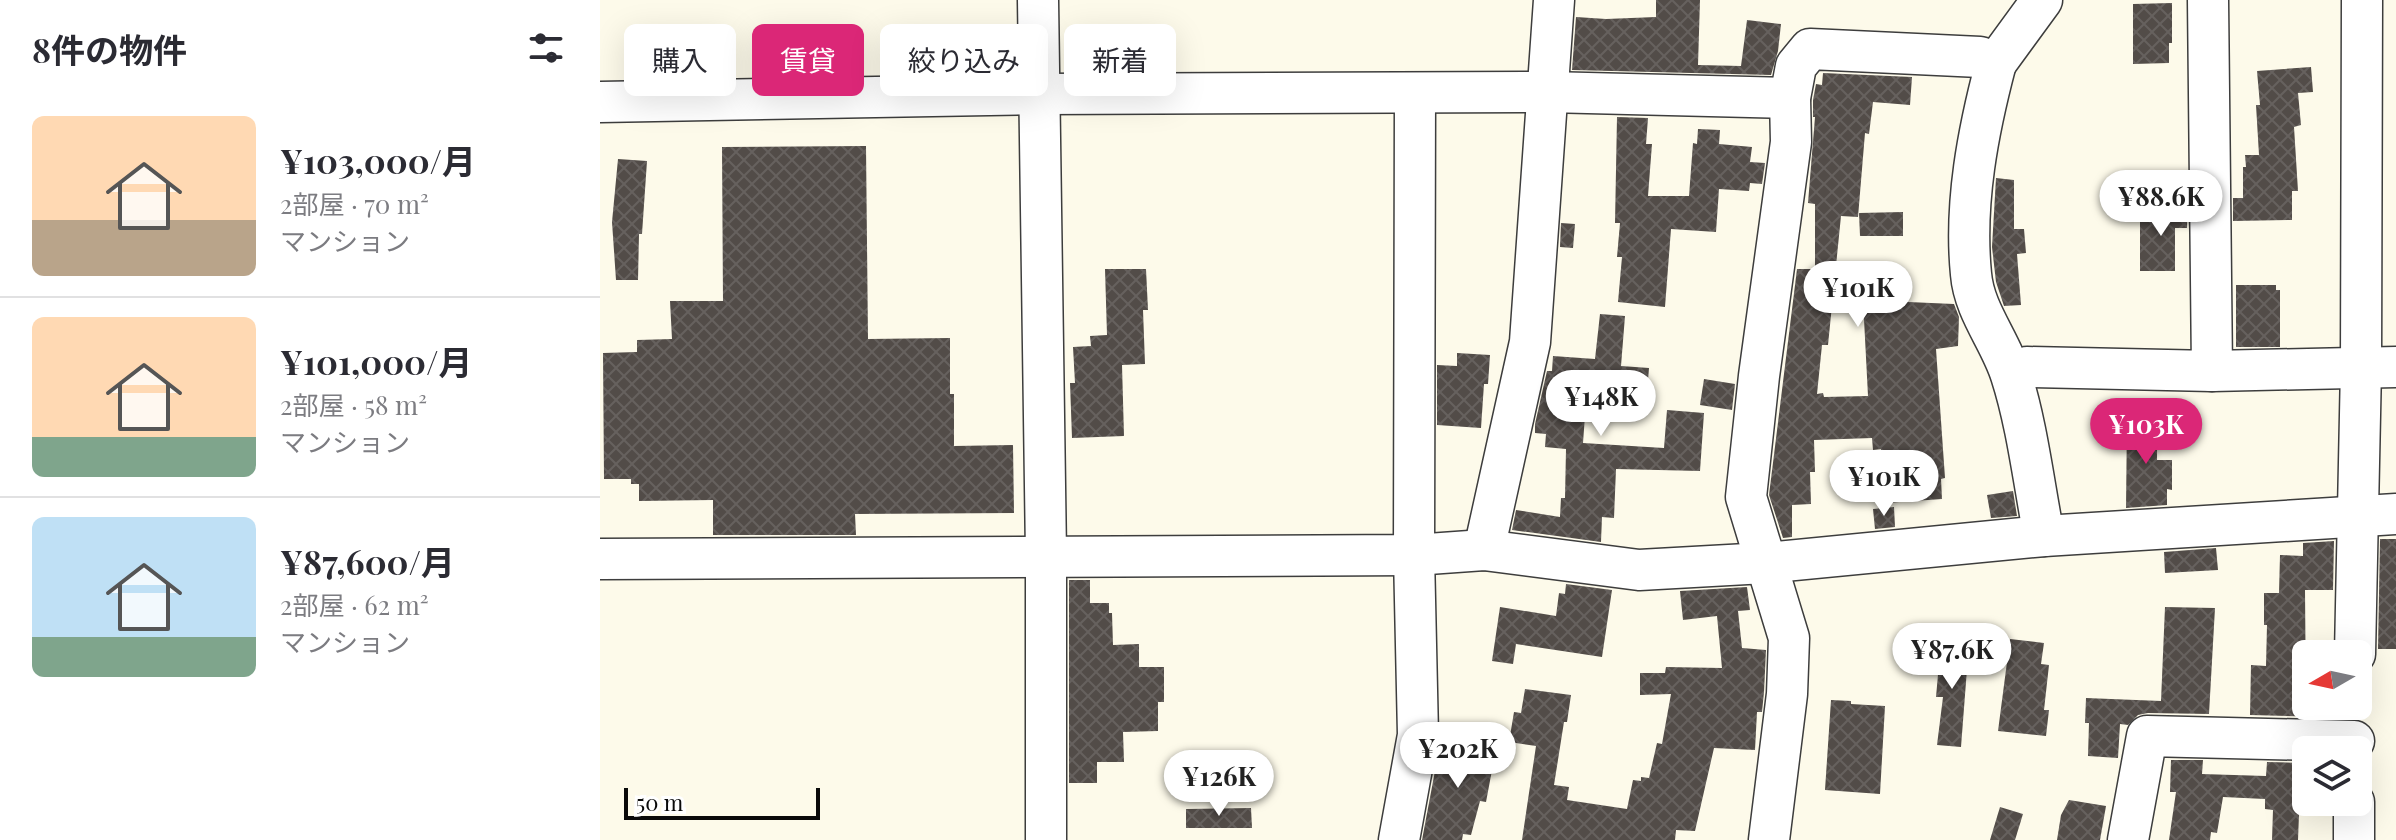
<!DOCTYPE html>
<html lang="ja">
<meta charset="utf-8">
<style>
body{margin:0;font-family:"Playfair Display","Noto Sans JP",serif;background:#f2f2f3;color:#2b2b33;height:100vh;display:flex;flex-direction:column;font-size:30px;white-space:nowrap}
*{box-sizing:border-box;margin:0}
p{font-size:26px;color:#7c7c81}
.icon{flex:none;width:44px;height:44px;fill:none;stroke:currentColor;stroke-width:2;stroke-linecap:round;stroke-linejoin:round}
.map{position:relative;flex:1;overflow:hidden}
.side{display:flex;flex-direction:column;background:#fff;width:600px}
.side>*{flex:none}
.hud{position:absolute;left:24px;top:24px;width:760px;height:72px;display:flex;gap:16px}
.needle{width:52px;rotate:261deg}
.buttons{position:absolute;left:1692px;top:640px;display:grid;gap:16px}
.buttons a{display:grid;place-items:center;width:80px;height:80px;border-radius:12px;background:#fff;box-shadow:0 8px 32px #0002;font-size:40px}
.scale{position:absolute;left:24px;bottom:20px;width:196px;box-sizing:border-box;padding-left:8px;border:4px solid #0a0a0a;border-top:0;font-size:22px;line-height:28px;white-space:nowrap;color:#0a0a0a;-webkit-text-stroke:6px #fff;paint-order:stroke}
.price{position:absolute;translate:-50% -68px;padding:0 18px;border-radius:28px;background:#fff;color:#222;font-size:26px;line-height:52px;filter:drop-shadow(0 2px 4px #0008)}
.price::after{content:'';position:absolute;left:50%;top:48px;width:24px;height:18px;margin-left:-12px;background:inherit;clip-path:polygon(0 0,100% 0,50% 100%)}
.price.active{background:#db2777;color:#fff}
ul{padding:0;list-style:none}
li{display:flex;align-items:center;gap:24px;height:200px;padding:0 32px}
li+li{border-top:2px solid #e1e1e2}
li span{display:grid;place-items:center;flex:none;width:224px;height:160px;border-radius:12px;color:#555}
li>.icon{margin-inline-start:auto}
span .icon{width:96px;height:96px;fill:#fffc;stroke-width:1}
li b{font-size:34px}
h2{display:flex;justify-content:space-between;align-items:center;height:96px;padding:0 32px;font-size:34px}
.chip{padding:0 28px;border-radius:12px;background:#fff;box-shadow:0 8px 32px #0002;font-size:28px;line-height:72px}
.chip.active{background:#db2777;color:#fff}
main{display:flex;flex:1;min-height:0}
.map>svg:first-child{display:block}
.building{fill:url(#building-cross-hatch)}
.lines{fill:none;stroke-linecap:round;stroke-linejoin:round}
.minor-casing{stroke:#3d3d3d;stroke-width:43}
.minor{stroke:#fff;stroke-width:40}
</style>
<main>
<section class="side">
<h2>8件の物件<svg class="icon" aria-label="filters" viewBox="0 0 24 24"><path d="M4 7h16M4 17h16"/><circle cx="9" cy="7" r="2"/><circle cx="15" cy="17" r="2"/></svg></h2>
<ul>
<li><span style="background:linear-gradient(#ffd9b3 65%,#b9a48a 0)"><svg class="icon" aria-label="home" viewBox="0 0 24 24"><path d="M3 11l9-7 9 7M6 9v11h12V9"/></svg></span><div><b>¥103,000/月</b><p>2部屋 · 70 m²</p><p>マンション</p></div></li>
<li><span style="background:linear-gradient(#ffd9b3 75%,#7fa58c 0)"><svg class="icon" aria-label="home" viewBox="0 0 24 24"><path d="M3 11l9-7 9 7M6 9v11h12V9"/></svg></span><div><b>¥101,000/月</b><p>2部屋 · 58 m²</p><p>マンション</p></div></li>
<li><span style="background:linear-gradient(#bfe0f5 75%,#7fa58c 0)"><svg class="icon" aria-label="home" viewBox="0 0 24 24"><path d="M3 11l9-7 9 7M6 9v11h12V9"/></svg></span><div><b>¥87,600/月</b><p>2部屋 · 62 m²</p><p>マンション</p></div></li>
</ul>
</section>
<div class="map">
<svg width="1796" height="840" viewBox="0 0 1796 840">
<defs>
<pattern id="building-cross-hatch" width="8" height="8" patternUnits="userSpaceOnUse" patternTransform="scale(2)"><rect width="8" height="8" fill="#524c48"/><path d="M0 0l8 8M0 8l8-8" fill="none" stroke="#66615e"/></pattern>
</defs>
<rect width="100%" height="100%" fill="#fdfaea"/>
<g class="building">
<path d="M 1056,0 L 1100,0 L 1098,65 L 1141,66 L 1147,20 L 1181,24 L 1178,51 L 1171,75 L 972,70 L 976,17 L 1006,19 L 1056,17 Z"/>
<path d="M 1572,3 L 1572,43 L 1569,43 L 1569,63 L 1533,64 L 1533,4 Z"/>
<path d="M 1711,67 L 1713,92 L 1698,93 L 1701,125 L 1694,127 L 1698,191 L 1692,191 L 1692,220 L 1633,221 L 1633,198 L 1643,198 L 1643,167 L 1646,167 L 1645,155 L 1659,155 L 1656,105 L 1660,105 L 1657,71 Z"/>
<path d="M 1223,73 L 1312,77 L 1310,105 L 1273,102 L 1269,134 L 1265,133 L 1258,217 L 1241,216 L 1228,345 L 1222,345 L 1217,394 L 1223,393 L 1224,397 L 1268,396 L 1263,300 L 1354,304 L 1359,317 L 1358,346 L 1336,349 L 1345,478 L 1341,479 L 1342,499 L 1285,503 L 1281,449 L 1273,450 L 1272,438 L 1214,440 L 1215,472 L 1210,472 L 1211,504 L 1192,505 L 1192,537 L 1183,538 L 1169,495 L 1197,269 L 1215,269 L 1215,204 L 1208,203 L 1215,117 L 1213,117 L 1213,100 L 1216,84 L 1222,85 Z"/>
<path d="M 1017,117 L 1048,118 L 1046,144 L 1052,144 L 1048,196 L 1089,196 L 1093,143 L 1097,144 L 1098,129 L 1120,130 L 1119,144 L 1152,147 L 1150,162 L 1165,163 L 1162,184 L 1150,183 L 1149,191 L 1119,189 L 1116,232 L 1071,229 L 1065,307 L 1018,302 L 1022,257 L 1017,257 L 1020,223 L 1015,223 Z"/>
<path d="M 266,146 L 268,339 L 350,338 L 350,394 L 354,394 L 354,446 L 413,445 L 414,513 L 255,514 L 256,535 L 113,535 L 113,500 L 39,501 L 39,484 L 31,484 L 31,479 L 4,479 L 3,353 L 37,352 L 37,340 L 72,339 L 70,301 L 123,301 L 122,147 Z"/>
<path d="M 18,159 L 47,161 L 42,234 L 39,234 L 38,280 L 16,280 L 12,222 Z"/>
<path d="M 1396,178 L 1414,180 L 1414,229 L 1424,229 L 1426,253 L 1417,254 L 1421,305 L 1404,306 L 1396,282 L 1392,247 Z"/>
<path d="M 1587,203 L 1587,228 L 1575,228 L 1575,271 L 1540,271 L 1540,219 L 1559,219 L 1559,204 Z"/>
<path d="M 1303,212 L 1303,236 L 1260,236 L 1259,213 Z"/>
<path d="M 961,223 L 975,224 L 973,248 L 960,247 Z"/>
<path d="M 505,269 L 546,269 L 548,310 L 543,310 L 545,364 L 522,365 L 524,436 L 472,438 L 470,383 L 475,383 L 473,347 L 491,346 L 490,336 L 507,335 Z"/>
<path d="M 1636,285 L 1676,285 L 1676,290 L 1680,290 L 1680,347 L 1636,347 Z"/>
<path d="M 1000,314 L 1025,316 L 1021,366 L 1049,368 L 1047,393 L 987,388 L 983,443 L 1064,448 L 1067,410 L 1104,413 L 1100,471 L 1016,469 L 1014,518 L 1002,517 L 1001,542 L 912,530 L 916,510 L 960,517 L 961,498 L 965,498 L 966,449 L 945,447 L 946,434 L 935,433 L 935,424 L 947,371 L 952,371 L 953,356 L 995,359 Z"/>
<path d="M 857,353 L 890,355 L 888,384 L 884,384 L 881,428 L 837,425 L 837,365 L 857,366 Z"/>
<path d="M 1104,379 L 1135,384 L 1132,410 L 1100,405 Z"/>
<path d="M 1527,417 L 1557,417 L 1557,460 L 1572,460 L 1572,490 L 1567,489 L 1567,505 L 1526,508 Z"/>
<path d="M 1413,491 L 1417,516 L 1391,518 L 1387,495 Z"/>
<path d="M 1294,507 L 1295,527 L 1275,529 L 1273,509 Z"/>
<path d="M 1780,539 L 1796,539 L 1796,649 L 1778,649 Z"/>
<path d="M 1734,541 L 1733,590 L 1705,590 L 1706,706 L 1729,706 L 1729,717 L 1650,715 L 1651,665 L 1666,666 L 1667,625 L 1664,625 L 1664,593 L 1679,593 L 1680,555 L 1703,556 L 1703,543 Z"/>
<path d="M 1616,548 L 1618,570 L 1565,573 L 1564,552 Z"/>
<path d="M 469,580 L 490,580 L 490,603 L 509,603 L 509,613 L 512,613 L 513,645 L 539,644 L 539,667 L 564,667 L 564,702 L 558,702 L 558,731 L 523,732 L 524,762 L 497,762 L 497,783 L 469,783 Z"/>
<path d="M 966,584 L 1012,590 L 1002,657 L 916,644 L 913,664 L 892,661 L 900,607 L 956,616 L 959,593 L 965,594 Z"/>
<path d="M 1147,587 L 1150,610 L 1138,611 L 1142,648 L 1166,650 L 1164,692 L 1162,712 L 1157,712 L 1155,750 L 1114,748 L 1095,831 L 1076,830 L 1075,840 L 922,840 L 936,746 L 909,742 L 914,712 L 921,713 L 925,689 L 971,695 L 967,722 L 964,722 L 954,785 L 969,787 L 967,800 L 1027,809 L 1033,780 L 1041,781 L 1041,777 L 1049,778 L 1057,743 L 1062,744 L 1071,694 L 1040,695 L 1040,673 L 1065,673 L 1066,667 L 1122,668 L 1117,616 L 1083,620 L 1080,591 Z"/>
<path d="M 1565,607 L 1615,608 L 1609,714 L 1548,713 L 1538,715 L 1528,725 L 1520,724 L 1518,758 L 1488,756 L 1489,723 L 1485,723 L 1486,698 L 1561,701 Z"/>
<path d="M 1410,639 L 1444,643 L 1441,664 L 1449,665 L 1444,710 L 1449,710 L 1446,736 L 1398,731 Z"/>
<path d="M 1341,641 L 1369,643 L 1361,747 L 1337,745 L 1343,697 L 1336,697 Z"/>
<path d="M 1231,700 L 1251,701 L 1251,704 L 1285,706 L 1280,794 L 1225,790 Z"/>
<path d="M 841,739 L 896,749 L 886,802 L 880,801 L 871,835 L 863,834 L 862,840 L 822,840 Z"/>
<path d="M 1571,760 L 1603,760 L 1602,774 L 1666,776 L 1667,762 L 1701,763 L 1698,840 L 1672,840 L 1673,810 L 1665,809 L 1665,799 L 1623,797 L 1617,833 L 1611,832 L 1610,840 L 1569,840 L 1576,792 L 1570,792 Z"/>
<path d="M 1469,800 L 1506,806 L 1500,840 L 1457,840 L 1461,815 Z"/>
<path d="M 1400,807 L 1423,814 L 1415,840 L 1390,840 Z"/>
<path d="M 651,808 L 652,828 L 586,828 L 586,809 Z"/>
</g>
<g class="lines">
<defs>
<g id="minor">
<path d="M 438,0 L 446,555 L 446,840"/>
<path d="M 1396,63 C 1378,131 1364,203 1371,274 C 1374,311 1400,340 1411,375 C 1427,424 1434,485 1444,536"/>
<path d="M 0,102 L 441,94 L 947,92 L 1190,98"/>
<path d="M 1612,371 L 1796,367"/>
<path d="M 1411,373 L 1427,367 L 1612,371 L 1608,0"/>
<path d="M 884,550 L 930,342 L 954,0"/>
<path d="M 0,559 L 814,555 L 884,550 L 1039,570 L 1165,563 L 1444,536 L 1796,514"/>
<path d="M 1755,654 L 1761,367 L 1762,0"/>
<path d="M 799,840 L 818,735 L 814,555 L 815,93"/>
<path d="M 1169,840 L 1187,694 L 1189,638 L 1146,497 L 1159,376 L 1191,142 L 1190,98 L 1196,66 L 1210,49 L 1380,57 L 1396,63 L 1442,0"/>
<path d="M 1528,840 L 1547,736 L 1754,741"/>
<path d="M 1754,840 L 1754,802"/>
</g>
</defs>
<use href="#minor" class="minor-casing"/>
<use href="#minor" class="minor"/>
</g>
</svg>
<div class="buttons">
<a><svg class="needle" viewBox="-14 -14 28 28"><path d="M0-13l5 13h-10z" fill="#e53935"/><path d="M0 13l5-13h-10z" fill="#7c7c81"/></svg></a>
<a><svg class="icon" aria-label="layers" viewBox="0 0 24 24"><path d="M12 4l9 5-9 5-9-5zM3 14l9 5 9-5"/></svg></a>
</div>
<div class="scale">50 m</div>
<b class="price" style="left:1561px;top:238px">¥88.6K</b>
<b class="price" style="left:1258px;top:329px">¥101K</b>
<b class="price" style="left:1001px;top:438px">¥148K</b>
<b class="price active" style="left:1546px;top:466px">¥103K</b>
<b class="price" style="left:1284px;top:518px">¥101K</b>
<b class="price" style="left:1352px;top:691px">¥87.6K</b>
<b class="price" style="left:858px;top:790px">¥202K</b>
<b class="price" style="left:619px;top:818px">¥126K</b>
<div class="hud">
<a class="chip">購入</a>
<a class="chip active">賃貸</a>
<a class="chip">絞り込み</a>
<a class="chip">新着</a>
</div>
</div>
</main>
